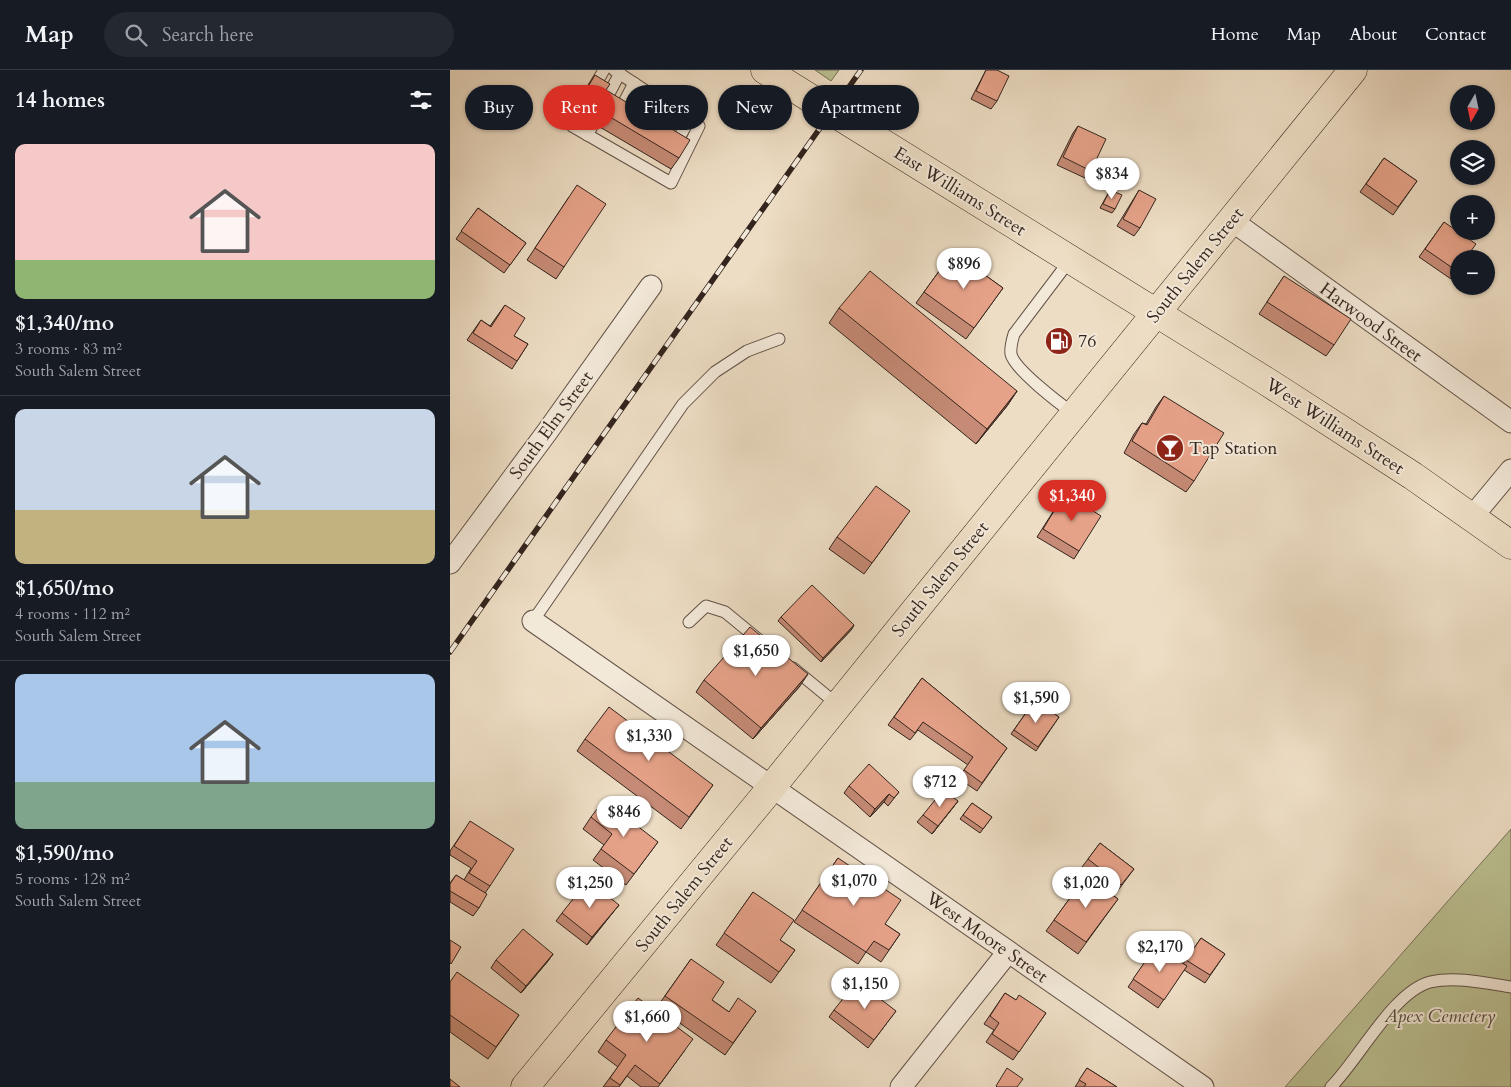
<!DOCTYPE html>
<meta charset="utf-8">
<style>
body{margin:0;font-family:Cardo,serif;background:#242831;color:#f1f3f6;height:100vh;display:flex;flex-direction:column;font-size:19px;white-space:nowrap}
*{box-sizing:border-box;margin:0}
p{font-size:16px;color:#9ea1a6}
.icon{flex:none;width:28px;height:28px;fill:none;stroke:currentColor;stroke-width:2;stroke-linecap:round;stroke-linejoin:round}
.map{position:relative;flex:1;overflow:hidden}
.side{display:flex;flex-direction:column;background:#171b24;width:450px}
.side>*{flex:none}
.banner{position:absolute;left:15px;top:15px;width:475px;height:45px;display:flex;gap:10px}
.needle{width:32px;rotate:189deg}
.fabs{position:absolute;left:1000px;top:15px;display:grid;gap:10px}
.fabs a{display:grid;place-items:center;width:45px;height:45px;border-radius:50%;background:#171b24;box-shadow:0 1px 4px #0004;font-size:25px}
.price{position:absolute;translate:-50% -42px;padding:0 11px;border-radius:18px;background:#fff;color:#222;font-size:16px;line-height:32px;filter:drop-shadow(0 1px 2px #0008)}
.price::after{content:'';position:absolute;left:50%;top:30px;width:15px;height:11px;margin-left:-8px;background:inherit;clip-path:polygon(0 0,100% 0,50% 100%)}
.price.current{background:#d93025;color:#fff}
ul{padding:0;list-style:none}
li{display:grid;align-content:center;gap:10px;height:265px;padding:0 15px}
li+li{border-top:1px solid #363941}
li span{display:grid;place-items:center;height:155px;border-radius:10px;color:#555}
li>.icon{margin-inline-start:auto}
span .icon{width:90px;height:90px;fill:#fffc;stroke-width:1}
li b{font-size:21px}
h2{display:flex;justify-content:space-between;align-items:center;height:60px;padding:0 15px;font-size:21px}
.chip{padding:0 18px;border-radius:22px;background:#171b24;box-shadow:0 1px 4px #0004;font-size:18px;line-height:45px}
.chip.current{background:#d93025;color:#fff}
header{display:flex;align-items:center;gap:30px;box-sizing:border-box;height:70px;padding:0 25px;background:#171b24;border-bottom:1px solid #363941}
header strong{font-size:24px}
nav{display:flex;gap:28px;margin-inline-start:auto;font-size:18px}
.search{width:350px;height:45px;background:#242831;display:flex;align-items:center;gap:12px;box-sizing:border-box;padding:0 18px;border-radius:28px;color:#9ea1a6;font-size:19px}
main{display:flex;flex:1;min-height:0}
.map>svg:first-child{display:block}
.green{fill:#bbc092;stroke:#777258}
.lines{fill:none;stroke-linecap:round;stroke-linejoin:round}
.lane-casing{stroke:#625247;stroke-width:13}
.street-casing{stroke:#625247;stroke-width:23}
.primary-casing{stroke:#33241d;stroke-width:29}
.lane{stroke:#f3e9d9;stroke-width:11}
.street{stroke:#f3e9d9;stroke-width:21}
.primary{stroke:#edddc4;stroke-width:28}
.rail-casing{stroke:#33241d;stroke-width:5.5}
.rail{stroke:#f3e9d9;stroke-width:4;stroke-dasharray:11;stroke-linecap:butt}
.wall{fill:#c68b76;stroke:#33241d}
.shaded-wall{fill:#a17160;stroke:#33241d}
.building{fill:#e6a289;stroke:#33241d}
.labels{text-anchor:middle;stroke-width:4;stroke-linejoin:round;paint-order:stroke}
.street-label{font-size:18px;fill:#33241d;stroke:#f3e9d9}
.poi-label{font-size:18px;fill:#33241d;stroke:#f3e9d9;text-anchor:start}
.park-label{font-size:18px;font-style:italic;fill:#554b3a;stroke:#f3e9d9}
</style>
<header>
<strong>Map</strong>
<div class="search"><svg class="icon" aria-label="search" viewBox="0 0 24 24"><circle cx="10" cy="10" r="6"/><path d="M15 15l6 6"/></svg>Search here</div>
<nav><a>Home</a><a>Map</a><a>About</a><a>Contact</a></nav>
</header>
<main>
<section class="side">
<h2>14 homes<svg class="icon" aria-label="filters" viewBox="0 0 24 24"><path d="M4 7h16M4 17h16"/><circle cx="9" cy="7" r="2"/><circle cx="15" cy="17" r="2"/></svg></h2>
<ul>
<li><span style="background:linear-gradient(#f6c9c9 75%,#8fb573 0)"><svg class="icon" aria-label="home" viewBox="0 0 24 24"><path d="M3 11l9-7 9 7M6 9v11h12V9"/></svg></span><div><b>$1,340/mo</b><p>3 rooms · 83 m²</p><p>South Salem Street</p></div></li>
<li><span style="background:linear-gradient(#c9d6e8 65%,#c2b280 0)"><svg class="icon" aria-label="home" viewBox="0 0 24 24"><path d="M3 11l9-7 9 7M6 9v11h12V9"/></svg></span><div><b>$1,650/mo</b><p>4 rooms · 112 m²</p><p>South Salem Street</p></div></li>
<li><span style="background:linear-gradient(#a9c7e8 70%,#7fa58c 0)"><svg class="icon" aria-label="home" viewBox="0 0 24 24"><path d="M3 11l9-7 9 7M6 9v11h12V9"/></svg></span><div><b>$1,590/mo</b><p>5 rooms · 128 m²</p><p>South Salem Street</p></div></li>
</ul>
</section>
<div class="map">
<svg width="1061" height="1017" viewBox="0 0 1061 1017">
<rect width="100%" height="100%" fill="#edddc4"/>
<filter id="stains"><feTurbulence type="fractalNoise" baseFrequency=".004" numOctaves="4"/><feColorMatrix values="0 0 0 0 .2 0 0 0 0 .09 0 0 0 0 .02 0 0 0 .5 -.17"/></filter>
<radialGradient id="worn" r=".72"><stop offset=".6" stop-color="#630" stop-opacity="0"/><stop offset="1" stop-color="#630" stop-opacity=".3"/></radialGradient>
<g class="green">
<path d="M 365,0 L 389,0 L 381,11 Z"/>
<path d="M 1061,759 L 1061,1017 L 835,1017 Z"/>
</g>
<g class="lines">
<defs>
<g id="lane">
<path d="M 142,20 L 154,0"/>
<path d="M 153,35 L 170,3"/>
<path d="M 168,44 L 184,13"/>
<path d="M 125,50 L 122,56 L 221,113 L 249,56 L 164,0"/>
<path d="M 187,54 L 203,25"/>
<path d="M 199,62 L 214,33"/>
<path d="M 137,65 L 144,53"/>
<path d="M 208,67 L 223,39"/>
<path d="M 224,77 L 239,50"/>
<path d="M 620,190 L 564,264 C 562,271 560,277 561,284 C 564,299 610,334 623,343"/>
<path d="M 83,551 L 233,334 L 265,302 L 297,281 L 329,269"/>
<path d="M 239,552 L 256,536 L 275,542 L 309,570"/>
<path d="M 343,598 L 388,635"/>
<path d="M 881,1017 C 909,989 943,922 980,912 C 1006,906 1036,913 1061,917"/>
</g>
<g id="street">
<path d="M 781,150 L 1061,352"/>
<path d="M 1022,447 L 1061,400"/>
<path d="M 0,493 L 97,362 L 201,216"/>
<path d="M 83,551 L 753,1017"/>
<path d="M 451,1017 L 558,882"/>
</g>
<g id="primary">
<path d="M 315,0 L 816,311 L 963,406 L 1061,475"/>
<path d="M 75,1017 L 321,718 L 903,0"/>
</g>
</defs>
<use href="#lane" class="lane-casing"/>
<use href="#street" class="street-casing"/>
<use href="#primary" class="primary-casing"/>
<use href="#lane" class="lane"/>
<use href="#street" class="street"/>
<use href="#primary" class="primary"/>
<defs>
<path id="rail" d="M 0,582 L 411,0"/>
</defs>
<use href="#rail" class="rail-casing"/>
<use href="#rail" class="rail"/>
</g>
<g class="wall">
<path d="M 536,0 L 547,0 L 547,31 L 541,39 L 521,29 Z"/>
<path d="M 145,5 L 156,20 L 229,88 L 221,99 L 138,50 L 134,55 L 119,47 L 137,17 Z"/>
<path d="M 628,56 L 641,101 L 635,108 L 607,95 L 623,63 Z"/>
<path d="M 934,88 L 967,111 L 943,145 L 910,122 Z"/>
<path d="M 660,120 L 665,139 L 662,143 L 650,138 Z"/>
<path d="M 689,120 L 690,158 L 684,166 L 667,156 Z"/>
<path d="M 119,127 L 114,197 L 106,209 L 77,190 Z"/>
<path d="M 28,138 L 76,173 L 54,203 L 6,169 Z"/>
<path d="M 994,152 L 1009,198 L 1001,209 L 969,187 Z"/>
<path d="M 503,182 L 553,218 L 516,269 L 466,233 Z"/>
<path d="M 834,206 L 884,275 L 876,286 L 809,244 Z"/>
<path d="M 55,235 L 64,266 L 78,274 L 62,299 L 17,270 L 31,250 L 40,256 Z"/>
<path d="M 389,238 L 567,321 L 557,336 L 526,374 L 379,253 Z"/>
<path d="M 714,326 L 744,411 L 736,422 L 674,383 L 684,364 L 692,353 L 696,354 L 706,337 Z"/>
<path d="M 615,423 L 629,481 L 624,489 L 587,467 Z"/>
<path d="M 452,452 L 414,504 L 379,479 L 387,467 Z"/>
<path d="M 331,547 L 402,559 L 371,592 L 328,551 Z"/>
<path d="M 472,608 L 557,678 L 527,721 L 508,708 L 518,695 L 468,660 L 460,670 L 438,655 Z"/>
<path d="M 254,610 L 350,616 L 303,669 L 246,622 Z"/>
<path d="M 585,630 L 609,647 L 586,681 L 561,664 Z"/>
<path d="M 135,669 L 263,715 L 231,759 L 127,681 Z"/>
<path d="M 399,716 L 449,722 L 438,736 L 434,732 L 420,747 L 394,723 Z"/>
<path d="M 508,731 L 482,764 L 467,752 L 473,745 Z"/>
<path d="M 522,733 L 542,747 L 530,763 L 510,749 Z"/>
<path d="M 141,747 L 208,772 L 176,815 L 143,790 L 154,775 L 133,759 Z"/>
<path d="M 15,759 L 40,816 L 35,823 L 29,838 L 23,846 L 0,832 L 0,813 L 6,805 L 14,810 L 21,798 L 0,785 L 0,781 Z"/>
<path d="M 650,773 L 684,799 L 666,823 L 632,797 Z"/>
<path d="M 388,788 L 435,854 L 450,864 L 431,892 L 416,882 L 408,894 L 344,852 Z"/>
<path d="M 636,806 L 668,829 L 628,884 L 596,861 Z"/>
<path d="M 303,822 L 330,870 L 345,880 L 321,913 L 266,875 Z"/>
<path d="M 169,835 L 137,875 L 106,851 L 112,843 Z"/>
<path d="M 751,868 L 775,884 L 755,913 L 734,900 L 708,938 L 678,917 L 706,876 L 733,894 Z"/>
<path d="M 103,884 L 98,891 L 71,923 L 41,898 L 46,890 Z"/>
<path d="M 241,889 L 262,930 L 279,942 L 306,941 L 275,985 L 207,937 Z"/>
<path d="M 0,912 L 69,945 L 38,989 L 0,962 Z"/>
<path d="M 555,923 L 566,930 L 596,943 L 563,990 L 536,972 L 544,960 L 534,954 Z"/>
<path d="M 384,940 L 446,941 L 418,978 L 379,947 Z"/>
<path d="M 156,970 L 235,980 L 208,1017 L 191,1017 L 177,1006 L 169,1017 L 153,1017 L 168,997 L 148,982 Z"/>
<path d="M 637,998 L 667,1017 L 625,1017 Z"/>
</g>
<g class="shaded-wall">
<path d="M 567,321 L 557,336 L 526,374 L 537,359 Z"/>
<path d="M 404,555 L 402,559 L 371,592 L 373,588 Z"/>
<path d="M 358,604 L 350,616 L 303,669 L 311,658 Z"/>
<path d="M 439,724 L 434,732 L 420,747 L 425,739 Z"/>
<path d="M 508,731 L 502,739 L 482,764 L 488,756 Z"/>
<path d="M 169,835 L 163,842 L 137,875 L 142,867 Z"/>
<path d="M 103,884 L 98,891 L 71,923 L 76,916 Z"/>
</g>
<g class="building">
<path d="M 536,0 L 547,0 L 559,6 L 547,31 L 526,21 Z"/>
<path d="M 145,5 L 160,14 L 156,20 L 240,70 L 229,88 L 145,38 L 142,44 L 127,35 Z"/>
<path d="M 628,56 L 656,69 L 641,101 L 613,87 Z"/>
<path d="M 934,88 L 967,111 L 948,137 L 916,114 Z"/>
<path d="M 127,115 L 156,134 L 114,197 L 85,178 Z"/>
<path d="M 660,120 L 672,125 L 665,139 L 653,134 Z"/>
<path d="M 689,120 L 706,129 L 690,158 L 673,149 Z"/>
<path d="M 28,138 L 76,173 L 60,195 L 11,161 Z"/>
<path d="M 994,152 L 1026,174 L 1015,189 L 1009,189 L 1009,198 L 1007,201 L 975,179 Z"/>
<path d="M 503,182 L 553,218 L 524,258 L 474,222 Z"/>
<path d="M 420,201 L 567,321 L 537,359 L 389,238 Z"/>
<path d="M 834,206 L 901,249 L 884,275 L 817,232 Z"/>
<path d="M 55,235 L 75,248 L 64,266 L 78,274 L 67,291 L 23,263 L 31,250 L 41,257 Z"/>
<path d="M 714,326 L 774,363 L 744,411 L 682,371 L 692,353 L 697,355 Z"/>
<path d="M 426,416 L 460,441 L 422,493 L 387,467 Z"/>
<path d="M 615,423 L 651,446 L 629,481 L 593,459 Z"/>
<path d="M 362,515 L 404,555 L 373,588 L 331,547 Z"/>
<path d="M 300,557 L 358,604 L 311,658 L 254,610 Z"/>
<path d="M 472,608 L 557,678 L 532,713 L 514,700 L 523,687 L 473,652 L 465,663 L 444,647 Z"/>
<path d="M 585,630 L 609,647 L 588,677 L 564,660 Z"/>
<path d="M 159,637 L 263,715 L 239,747 L 135,669 Z"/>
<path d="M 419,694 L 449,722 L 444,728 L 439,724 L 425,739 L 399,716 Z"/>
<path d="M 493,720 L 508,731 L 488,756 L 473,745 Z"/>
<path d="M 154,730 L 208,772 L 184,804 L 151,779 L 162,764 L 141,747 Z"/>
<path d="M 522,733 L 542,747 L 533,759 L 513,745 Z"/>
<path d="M 20,751 L 64,779 L 40,816 L 19,803 L 27,791 L 4,776 Z"/>
<path d="M 650,773 L 684,799 L 671,815 L 638,789 Z"/>
<path d="M 388,788 L 451,830 L 435,854 L 450,864 L 439,880 L 424,871 L 416,882 L 352,840 Z"/>
<path d="M 6,805 L 37,824 L 29,838 L 0,821 L 0,814 Z"/>
<path d="M 636,806 L 668,829 L 636,872 L 604,850 Z"/>
<path d="M 138,810 L 169,835 L 142,867 L 112,843 Z"/>
<path d="M 303,822 L 344,850 L 330,870 L 345,880 L 329,902 L 274,863 Z"/>
<path d="M 73,859 L 103,884 L 76,916 L 46,890 Z"/>
<path d="M 751,868 L 775,884 L 760,905 L 736,890 Z"/>
<path d="M 0,870 L 11,877 L 1,894 L 0,893 Z"/>
<path d="M 706,876 L 737,896 L 714,930 L 683,909 Z"/>
<path d="M 241,889 L 274,912 L 262,930 L 279,942 L 288,928 L 306,941 L 283,973 L 215,926 Z"/>
<path d="M 7,902 L 69,945 L 46,977 L 0,945 L 0,912 Z"/>
<path d="M 407,911 L 446,941 L 424,970 L 384,940 Z"/>
<path d="M 555,923 L 566,930 L 569,925 L 596,943 L 569,982 L 542,964 L 549,953 L 540,946 Z"/>
<path d="M 188,928 L 243,969 L 210,1014 L 185,995 L 170,1015 L 160,1008 L 176,985 L 156,970 Z"/>
<path d="M 557,998 L 573,1009 L 567,1017 L 547,1017 L 546,1016 Z"/>
<path d="M 637,998 L 667,1017 L 634,1017 L 636,1014 L 629,1010 Z"/>
<path d="M 0,1009 L 10,1017 L 0,1017 Z"/>
</g>
<defs>
<symbol id="fuel-disc" viewBox="-11 -11 22 22"><circle r="9.5" fill="#8f2418" stroke="#f3e9d9"/><path d="M-5.5-6h7V0h2V4h1.3V-2.5L3-4.5l.8-.8L6-3V5H2.5V1h-1V6h-7ZM-4.2-4.7v3.2H.2V-4.7Z" fill="#fff"/></symbol>
<symbol id="bar-disc" viewBox="-11 -11 22 22"><circle r="9.5" fill="#8f2418" stroke="#f3e9d9"/><path d="M-6-5H6L.8 .8V4.5H3.5V6h-7V4.5H-.8V.8Z" fill="#fff"/></symbol>
</defs>
<g fill-rule="evenodd">
<use href="#fuel-disc" x="593" y="255" width="32" height="32"/>
<use href="#bar-disc" x="704" y="362" width="32" height="32"/>
</g>
<g class="labels">
<g class="street-label">
<text transform="translate(510 121) rotate(32)" y="6">East Williams Street</text>
<text transform="translate(745 195) rotate(-51)" y="6">South Salem Street</text>
<text transform="translate(921 252) rotate(36)" y="6">Harwood Street</text>
<text transform="translate(101 355) rotate(-54)" y="6">South Elm Street</text>
<text transform="translate(885 356) rotate(33)" y="6">West Williams Street</text>
<text transform="translate(490 509) rotate(-51)" y="6">South Salem Street</text>
<text transform="translate(234 824) rotate(-51)" y="6">South Salem Street</text>
<text transform="translate(537 867) rotate(35)" y="6">West Moore Street</text>
</g>
<g class="poi-label">
<text x="628" y="277">76</text>
<text x="739" y="384">Tap Station</text>
</g>
<g class="park-label">
<text x="990" y="952">Apex Cemetery</text>
</g>
</g>
<rect width="100%" height="100%" filter="url(#stains)"/>
<rect width="100%" height="100%" fill="url(#worn)"/>
</svg>
<div class="fabs">
<a><svg class="needle" viewBox="-14 -14 28 28"><path d="M0-13l5 13h-10z" fill="#e53935"/><path d="M0 13l5-13h-10z" fill="#9ea1a6"/></svg></a>
<a><svg class="icon" aria-label="layers" viewBox="0 0 24 24"><path d="M12 4l9 5-9 5-9-5zM3 14l9 5 9-5"/></svg></a>
<a>+</a>
<a>−</a>
</div>
<b class="price" style="left:662px;top:130px">$834</b>
<b class="price" style="left:514px;top:220px">$896</b>
<b class="price current" style="left:622px;top:452px">$1,340</b>
<b class="price" style="left:306px;top:607px">$1,650</b>
<b class="price" style="left:586px;top:654px">$1,590</b>
<b class="price" style="left:199px;top:692px">$1,330</b>
<b class="price" style="left:490px;top:738px">$712</b>
<b class="price" style="left:174px;top:768px">$846</b>
<b class="price" style="left:404px;top:837px">$1,070</b>
<b class="price" style="left:140px;top:839px">$1,250</b>
<b class="price" style="left:636px;top:839px">$1,020</b>
<b class="price" style="left:710px;top:903px">$2,170</b>
<b class="price" style="left:415px;top:940px">$1,150</b>
<b class="price" style="left:197px;top:973px">$1,660</b>
<div class="banner">
<a class="chip">Buy</a>
<a class="chip current">Rent</a>
<a class="chip">Filters</a>
<a class="chip">New</a>
<a class="chip">Apartment</a>
</div>
</div>
</main>
